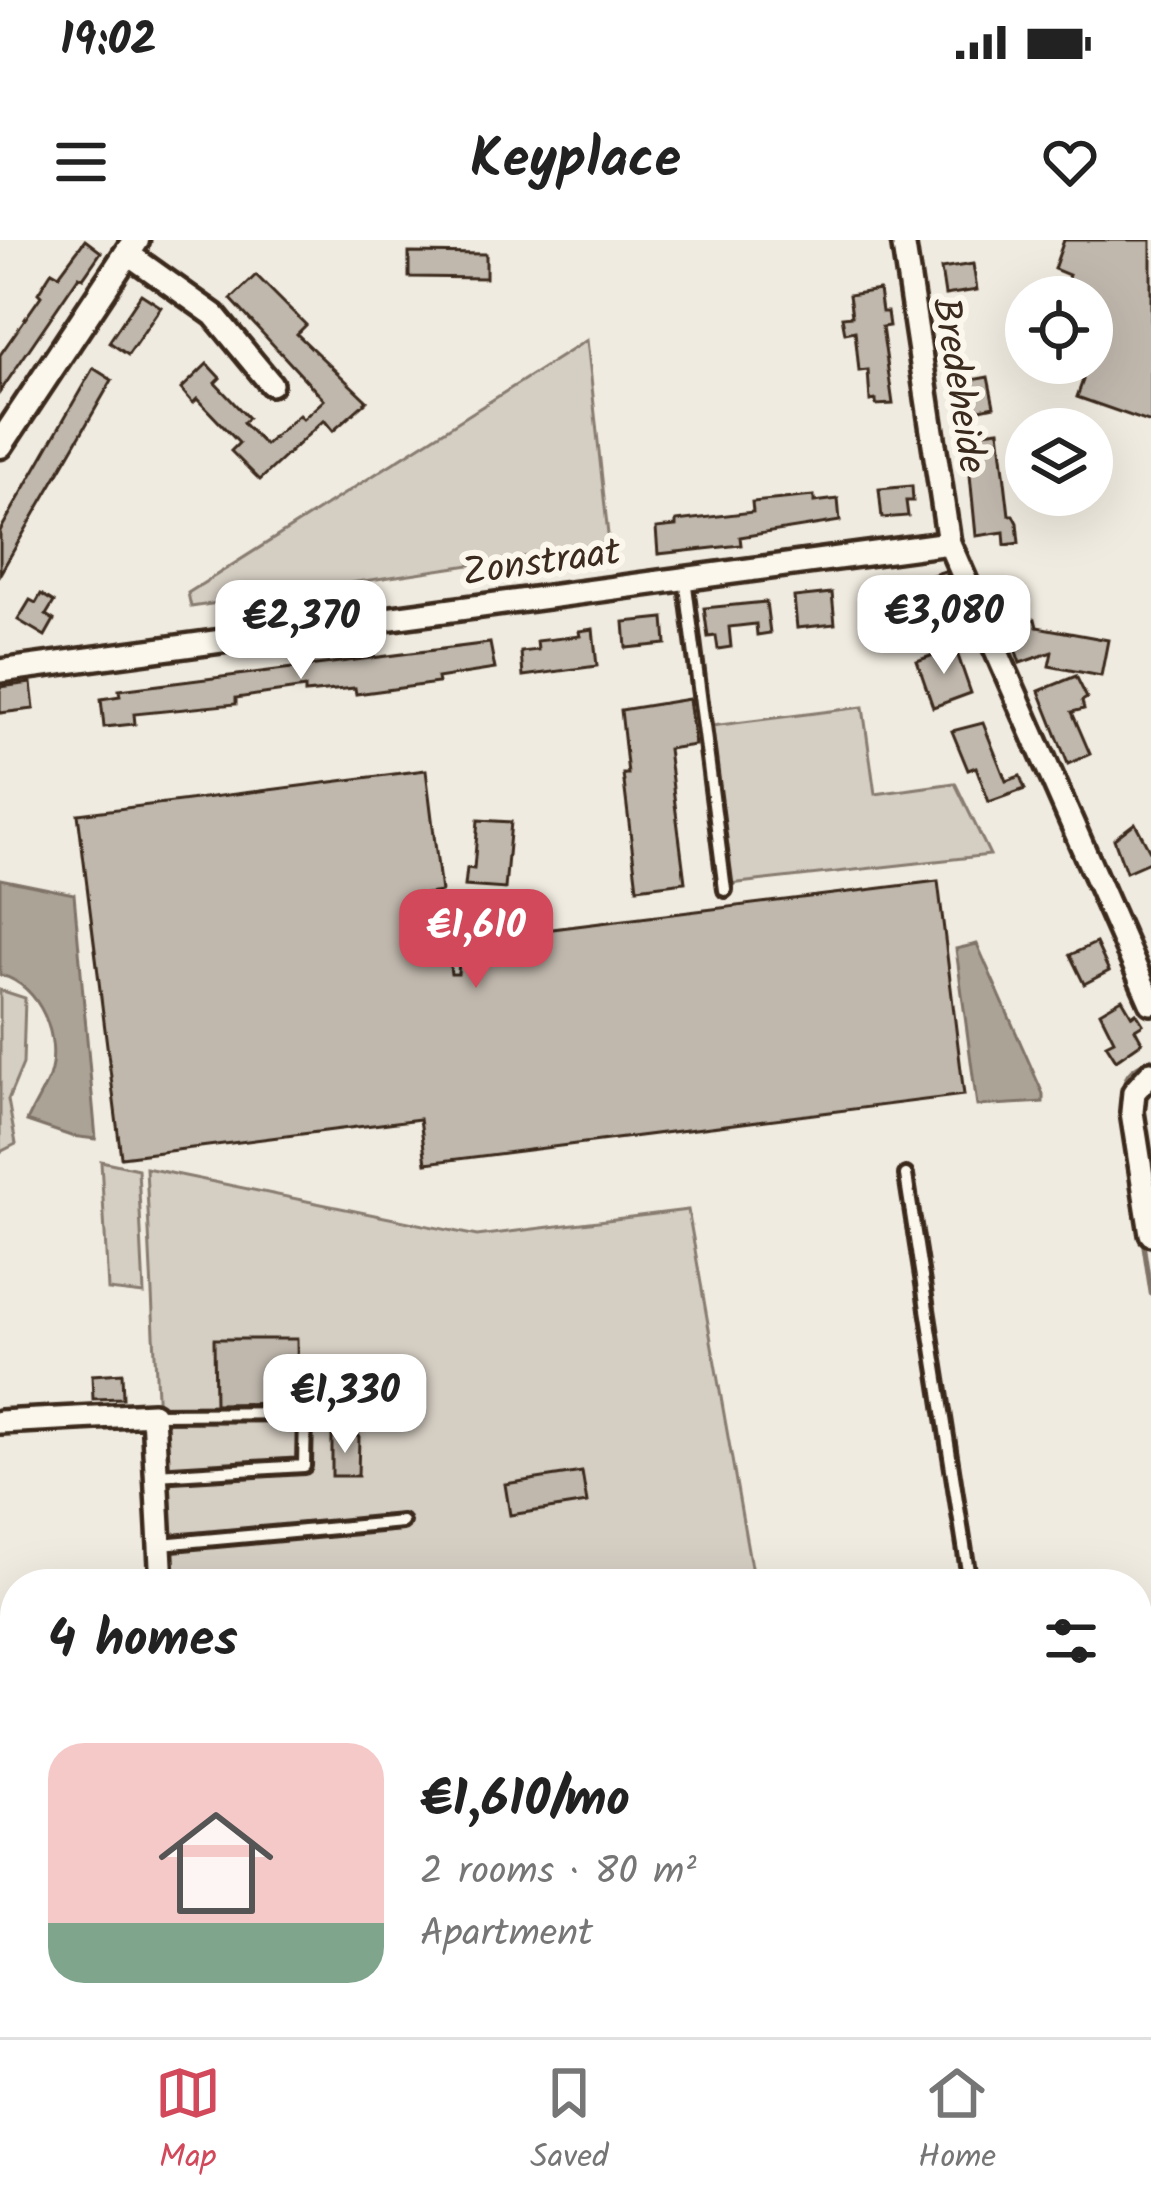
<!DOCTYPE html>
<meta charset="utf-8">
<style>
body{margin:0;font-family:Kalam,sans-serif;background:#f6f6f6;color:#222;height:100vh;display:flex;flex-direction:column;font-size:45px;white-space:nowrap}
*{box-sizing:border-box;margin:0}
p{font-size:39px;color:#767676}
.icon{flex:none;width:66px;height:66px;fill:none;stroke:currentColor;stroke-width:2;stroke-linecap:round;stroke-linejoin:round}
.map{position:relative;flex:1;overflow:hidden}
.drawer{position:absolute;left:0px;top:1329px;width:1152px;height:468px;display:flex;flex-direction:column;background:#fff;border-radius:48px 48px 0 0;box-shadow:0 12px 48px #0002}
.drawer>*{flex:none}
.tools{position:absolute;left:1005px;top:36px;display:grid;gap:24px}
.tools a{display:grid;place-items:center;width:108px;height:108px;border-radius:50%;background:#fff;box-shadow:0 12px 48px #0002;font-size:60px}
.price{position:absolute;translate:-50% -102px;padding:0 27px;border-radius:24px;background:#fff;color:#222;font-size:39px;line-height:78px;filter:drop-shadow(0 3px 6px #0008)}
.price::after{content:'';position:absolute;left:50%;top:72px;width:36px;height:27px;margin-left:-18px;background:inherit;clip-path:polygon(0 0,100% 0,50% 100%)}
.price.on{background:#d1495b;color:#fff}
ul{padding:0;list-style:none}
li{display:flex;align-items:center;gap:36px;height:300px;padding:0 48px}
li span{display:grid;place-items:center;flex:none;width:336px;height:240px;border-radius:36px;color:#555}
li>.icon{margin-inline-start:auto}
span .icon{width:144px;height:144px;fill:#fffc;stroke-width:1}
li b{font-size:51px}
h2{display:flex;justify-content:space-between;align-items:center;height:144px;padding:0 48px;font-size:51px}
.status{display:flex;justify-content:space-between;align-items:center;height:84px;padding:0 60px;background:#fff;direction:ltr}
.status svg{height:33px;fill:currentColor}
header{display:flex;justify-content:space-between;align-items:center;height:156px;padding:0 48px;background:#fff;font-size:54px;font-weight:600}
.tab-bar{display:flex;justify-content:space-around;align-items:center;height:168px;border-top:3px solid #e0e0e0;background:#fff;font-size:33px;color:#767676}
.tab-bar a{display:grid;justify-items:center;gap:6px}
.tab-bar .on{color:#d1495b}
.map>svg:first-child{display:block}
.green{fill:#d5cec3;stroke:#887c70;stroke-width:3}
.water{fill:#aca397;stroke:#7f7367;stroke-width:3}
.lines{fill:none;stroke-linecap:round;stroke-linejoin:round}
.stream{stroke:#7f7367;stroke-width:4.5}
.building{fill:#c0b8ad;stroke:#3b2a1e;stroke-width:3}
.service-casing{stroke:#3b2a1e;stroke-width:20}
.minor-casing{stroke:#3b2a1e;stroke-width:30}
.tertiary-casing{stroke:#3b2a1e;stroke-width:33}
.service{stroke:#fbf7ec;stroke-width:10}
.minor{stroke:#fbf7ec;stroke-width:21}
.tertiary{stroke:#fbf7ec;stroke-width:24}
.labels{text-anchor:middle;stroke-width:12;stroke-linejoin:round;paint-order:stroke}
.street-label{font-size:39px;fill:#3b2a1e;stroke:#fbf7ec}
</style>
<div class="status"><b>19:02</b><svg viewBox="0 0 49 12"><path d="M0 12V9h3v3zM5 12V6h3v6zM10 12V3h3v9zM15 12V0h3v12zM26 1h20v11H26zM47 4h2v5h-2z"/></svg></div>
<header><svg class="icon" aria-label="menu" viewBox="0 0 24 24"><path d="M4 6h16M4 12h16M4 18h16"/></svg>Keyplace<svg class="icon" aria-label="heart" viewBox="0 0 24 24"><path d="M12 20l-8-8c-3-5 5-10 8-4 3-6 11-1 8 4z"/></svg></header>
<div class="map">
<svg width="1151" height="1797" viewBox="0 0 1151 1797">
<rect width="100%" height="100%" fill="#f0ebe0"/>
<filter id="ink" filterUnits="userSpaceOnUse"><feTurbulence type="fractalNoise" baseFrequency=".00833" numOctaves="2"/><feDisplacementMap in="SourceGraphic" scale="24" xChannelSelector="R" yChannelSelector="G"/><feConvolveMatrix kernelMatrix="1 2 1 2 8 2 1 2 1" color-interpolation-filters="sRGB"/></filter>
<g filter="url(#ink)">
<g class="green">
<path d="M 587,100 L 609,304 L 191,367 L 188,353 Z"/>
<path d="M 863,467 L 875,554 L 955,543 L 990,615 L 729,644 L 711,486 Z"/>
<path d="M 0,750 L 25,758 L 23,824 L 8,860 L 16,904 L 0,912 Z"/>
<path d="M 101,921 L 138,929 L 144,1054 L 108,1050 Z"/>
<path d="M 146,928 L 477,996 L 688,970 L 754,1344 L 166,1344 Z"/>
<path d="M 601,1782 L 825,1782 L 827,1797 L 599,1797 Z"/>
</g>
<g class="water">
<path d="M 0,639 L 74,654 L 96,899 L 71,896 L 27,881 C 33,867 43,852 49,837 C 62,799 40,744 0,735 Z"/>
<path d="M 977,704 L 1043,854 L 1043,862 L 977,866 L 956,709 Z"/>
</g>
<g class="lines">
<g class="stream">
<path d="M 1123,860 C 1122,835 1130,829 1151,819"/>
<path d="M 1142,995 L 1151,1054"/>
</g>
</g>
<g class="building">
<path d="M 85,0 L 101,12 L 83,38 L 79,36 L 0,152 L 0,115 L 41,56 L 38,53 L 52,31 L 59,35 Z"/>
<path d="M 1064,0 L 1151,0 L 1151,183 L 1077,157 L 1083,140 L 1076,137 L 1081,123 L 1092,123 L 1092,57 L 1070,57 L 1063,52 L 1069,35 L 1054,29 Z"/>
<path d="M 409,13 L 486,14 L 486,38 L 409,37 Z"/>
<path d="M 973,24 L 977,50 L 945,55 L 941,29 Z"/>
<path d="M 256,35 L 306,85 L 297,94 L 367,161 L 333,191 L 324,180 L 260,240 L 231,211 L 239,203 L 197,159 L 193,163 L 181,149 L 207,124 L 220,138 L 215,143 L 248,178 L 243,183 L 265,205 L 299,175 L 303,179 L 324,160 L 231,59 Z"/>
<path d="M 879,50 L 882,72 L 887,72 L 889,86 L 882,87 L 893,164 L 876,165 L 876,160 L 870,161 L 868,130 L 859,131 L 855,91 L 845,93 L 842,77 L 852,76 L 849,55 Z"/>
<path d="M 141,54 L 161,67 L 128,115 L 109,102 Z"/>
<path d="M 93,128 L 112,140 L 0,334 L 0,291 Z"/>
<path d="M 988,137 L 994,166 L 962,173 L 956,143 Z"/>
<path d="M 999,190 L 1009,275 L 1013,275 L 1017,283 L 1019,303 L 1005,305 L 1004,292 L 976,296 L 966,194 Z"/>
<path d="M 912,246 L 913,261 L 906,261 L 908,276 L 882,278 L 879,249 Z"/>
<path d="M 814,256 L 814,262 L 838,259 L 840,281 L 740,297 L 741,305 L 658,314 L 656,288 L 676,286 L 676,281 L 753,272 L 752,262 Z"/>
<path d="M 945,331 L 953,355 L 898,374 L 890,349 Z"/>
<path d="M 832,353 L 835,384 L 797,388 L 794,357 Z"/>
<path d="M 41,354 L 54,362 L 46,375 L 54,380 L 45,396 L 18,380 L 30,360 L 36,363 Z"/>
<path d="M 766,362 L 770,393 L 757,395 L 756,384 L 729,387 L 731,407 L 718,409 L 716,396 L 708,397 L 704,368 Z"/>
<path d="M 664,378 L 666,404 L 626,408 L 624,382 Z"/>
<path d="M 1035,379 L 1037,387 L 1108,400 L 1101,436 L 1049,426 L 1052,412 L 1020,423 L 1008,388 Z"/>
<path d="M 593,389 L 597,426 L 523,436 L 521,412 L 538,410 L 537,401 L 580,396 L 579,391 Z"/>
<path d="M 490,403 L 495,429 L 437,438 L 438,443 L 356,454 L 355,448 L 305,453 L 305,448 L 236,458 L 236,464 L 134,474 L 135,484 L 104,487 L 101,459 L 120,456 L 119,450 Z"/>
<path d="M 955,407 L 971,453 L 933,467 L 917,421 Z"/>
<path d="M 1076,436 L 1087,458 L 1082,461 L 1084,469 L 1072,472 L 1090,514 L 1068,524 L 1039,451 Z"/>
<path d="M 31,443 L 34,469 L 0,473 L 0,447 Z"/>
<path d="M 689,459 L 695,505 L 668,509 L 685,642 L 637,648 L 623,534 L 628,534 L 621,470 Z"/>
<path d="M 983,483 L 1006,541 L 1020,536 L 1025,549 L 989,562 L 976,527 L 968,530 L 952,491 Z"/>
<path d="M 426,530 L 441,652 L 412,656 L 416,687 L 445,684 L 451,734 L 458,734 L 462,682 L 510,676 L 512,694 L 938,641 L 964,855 L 426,923 L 420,879 L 121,917 L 78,574 Z"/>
<path d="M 478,580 L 511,582 L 505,649 L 465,646 L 467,628 L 474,629 Z"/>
<path d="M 1135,583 L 1151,613 L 1151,621 L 1126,632 L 1114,599 Z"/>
<path d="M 1096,703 L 1109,731 L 1084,744 L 1070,715 Z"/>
<path d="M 1122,759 L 1132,776 L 1136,773 L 1143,784 L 1135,789 L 1142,802 L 1116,820 L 1106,804 L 1114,800 L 1100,772 Z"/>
<path d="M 214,1099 L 297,1099 L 298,1163 L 215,1164 Z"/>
<path d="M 122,1133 L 123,1158 L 93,1159 L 92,1135 Z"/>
<path d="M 332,1196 L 359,1196 L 358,1236 L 332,1236 Z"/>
<path d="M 582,1232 L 587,1263 L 510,1275 L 505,1244 Z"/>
<path d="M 1151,1669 L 1151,1797 L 975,1797 L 975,1789 L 1021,1782 L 1137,1782 L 1137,1672 Z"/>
</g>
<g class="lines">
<defs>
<g id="service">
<path d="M 685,338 L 725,650"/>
<path d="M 906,935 L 970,1344"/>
<path d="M 153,1174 L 305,1173 L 304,1226 L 156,1235"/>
<path d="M 161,1304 L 402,1282"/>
<path d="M 1137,1641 L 1151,1639"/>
</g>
<g id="minor">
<path d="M 903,0 L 949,303 L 1151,763"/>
<path d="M 127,13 L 214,75 L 271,144"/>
<path d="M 0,431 L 949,303"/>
<path d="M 1151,833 L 1134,852 L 1132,872 L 1151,994"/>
<path d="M 0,1182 L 153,1174 L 162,1344"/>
<path d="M 164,1782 L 164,1797"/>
</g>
<path id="tertiary" d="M 0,205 L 136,0"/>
</defs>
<use href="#service" class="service-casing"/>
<use href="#minor" class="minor-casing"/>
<use href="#tertiary" class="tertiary-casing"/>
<use href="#service" class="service"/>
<use href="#minor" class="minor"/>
<use href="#tertiary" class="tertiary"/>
</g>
</g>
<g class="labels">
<g class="street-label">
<text transform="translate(961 145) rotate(81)" y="14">Bredeheide</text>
<text transform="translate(541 320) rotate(-8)" y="14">Zonstraat</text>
</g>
</g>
</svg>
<div class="tools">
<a><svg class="icon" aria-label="locate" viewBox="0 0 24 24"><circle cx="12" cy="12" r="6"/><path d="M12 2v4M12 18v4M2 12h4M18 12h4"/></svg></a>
<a><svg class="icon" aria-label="layers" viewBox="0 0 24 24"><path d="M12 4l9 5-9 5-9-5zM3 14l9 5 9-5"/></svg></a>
</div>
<b class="price" style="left:944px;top:437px">€3,080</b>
<b class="price" style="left:301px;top:442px">€2,370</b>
<b class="price on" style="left:476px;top:751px">€1,610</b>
<b class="price" style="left:345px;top:1216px">€1,330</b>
<section class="drawer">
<h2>4 homes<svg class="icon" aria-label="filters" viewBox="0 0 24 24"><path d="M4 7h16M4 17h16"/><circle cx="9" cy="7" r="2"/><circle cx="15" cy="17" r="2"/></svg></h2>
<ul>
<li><span style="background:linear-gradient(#f6c9c9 75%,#7fa58c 0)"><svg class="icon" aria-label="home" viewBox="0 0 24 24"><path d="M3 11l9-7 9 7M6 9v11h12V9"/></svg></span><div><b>€1,610/mo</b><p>2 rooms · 80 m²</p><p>Apartment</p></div></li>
</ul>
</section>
</div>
<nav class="tab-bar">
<a class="on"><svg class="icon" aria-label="map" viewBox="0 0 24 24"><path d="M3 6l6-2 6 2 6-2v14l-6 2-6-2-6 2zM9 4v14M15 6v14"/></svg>Map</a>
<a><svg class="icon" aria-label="saved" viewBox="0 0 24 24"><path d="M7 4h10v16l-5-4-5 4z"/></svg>Saved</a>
<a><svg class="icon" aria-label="home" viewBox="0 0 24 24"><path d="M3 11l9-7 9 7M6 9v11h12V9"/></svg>Home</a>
</nav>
